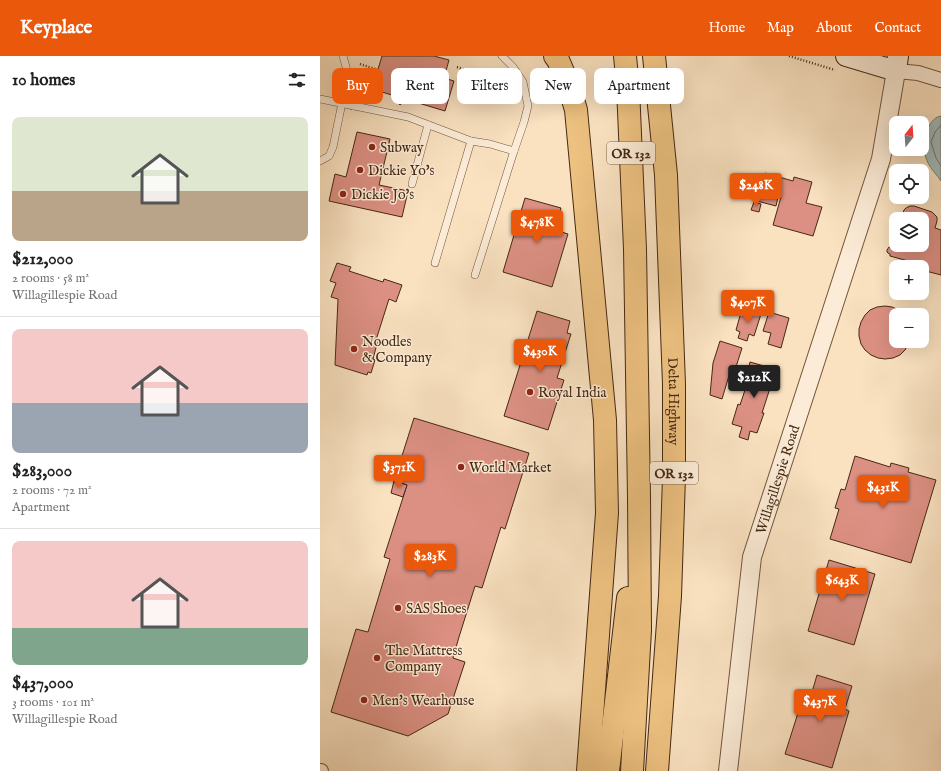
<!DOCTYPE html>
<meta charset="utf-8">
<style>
body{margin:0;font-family:"IM FELL English",serif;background:#f2f2f2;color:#222;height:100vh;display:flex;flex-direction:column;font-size:15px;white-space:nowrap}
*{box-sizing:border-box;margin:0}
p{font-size:13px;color:#767676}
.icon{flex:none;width:22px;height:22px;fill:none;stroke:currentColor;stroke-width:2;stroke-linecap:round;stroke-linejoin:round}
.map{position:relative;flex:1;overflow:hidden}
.details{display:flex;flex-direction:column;background:#fff;width:320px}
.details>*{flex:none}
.hud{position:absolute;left:12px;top:12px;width:380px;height:36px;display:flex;gap:8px}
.needle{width:26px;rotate:17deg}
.fabs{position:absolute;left:569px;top:60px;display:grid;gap:8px}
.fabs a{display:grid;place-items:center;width:40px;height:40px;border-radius:8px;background:#fff;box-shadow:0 4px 16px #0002;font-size:20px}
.price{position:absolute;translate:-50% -34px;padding:0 9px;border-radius:4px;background:#ea580c;color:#fff;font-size:13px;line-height:26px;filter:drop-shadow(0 1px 2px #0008)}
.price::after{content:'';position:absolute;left:50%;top:24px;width:12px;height:9px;margin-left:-6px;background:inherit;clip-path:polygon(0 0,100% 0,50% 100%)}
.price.active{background:#222;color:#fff}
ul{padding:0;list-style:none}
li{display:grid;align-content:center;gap:8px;height:212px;padding:0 12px}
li+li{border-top:1px solid #e0e0e0}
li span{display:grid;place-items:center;height:124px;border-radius:8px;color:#555}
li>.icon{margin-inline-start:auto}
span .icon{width:72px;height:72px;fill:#fffc;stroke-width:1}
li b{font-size:17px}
h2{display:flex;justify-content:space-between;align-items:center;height:48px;padding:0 12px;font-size:17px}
.pill{padding:0 14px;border-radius:8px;background:#fff;box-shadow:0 4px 16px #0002;font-size:14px;line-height:36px}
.pill.active{background:#ea580c;color:#fff}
header{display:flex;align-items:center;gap:24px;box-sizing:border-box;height:56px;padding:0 20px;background:#ea580c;color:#fff}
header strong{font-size:19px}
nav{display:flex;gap:22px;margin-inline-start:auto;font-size:14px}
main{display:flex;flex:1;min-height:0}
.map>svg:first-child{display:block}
.water{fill:#a2bcbd;stroke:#7d8179}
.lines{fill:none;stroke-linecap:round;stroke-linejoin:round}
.shore{stroke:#747268;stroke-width:1}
.building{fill:#dc9083;stroke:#452813}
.service-casing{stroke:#72563e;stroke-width:8}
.minor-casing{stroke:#72563e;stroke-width:16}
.tertiary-casing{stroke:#72563e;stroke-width:20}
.secondary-casing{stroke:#452813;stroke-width:22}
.motorway-casing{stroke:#452813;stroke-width:24}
.path{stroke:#452813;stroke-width:2.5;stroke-dasharray:1 2;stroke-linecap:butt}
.service{stroke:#fcecd7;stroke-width:7}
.minor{stroke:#fcecd7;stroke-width:14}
.tertiary{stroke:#fcecd7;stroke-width:18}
.secondary{stroke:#fcecd7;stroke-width:20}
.motorway{stroke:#edc180;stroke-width:22}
.poi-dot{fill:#8f2418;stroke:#fcecd7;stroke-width:1.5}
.labels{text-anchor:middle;stroke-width:3;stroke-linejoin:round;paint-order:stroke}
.shield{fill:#fcecd7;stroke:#7c634e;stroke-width:1}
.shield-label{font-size:13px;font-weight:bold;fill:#452813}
.poi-label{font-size:14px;fill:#452813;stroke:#fcecd7;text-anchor:start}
.street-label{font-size:14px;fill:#452813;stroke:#fcecd7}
</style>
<header>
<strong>Keyplace</strong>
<nav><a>Home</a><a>Map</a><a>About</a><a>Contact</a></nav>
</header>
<main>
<section class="details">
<h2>10 homes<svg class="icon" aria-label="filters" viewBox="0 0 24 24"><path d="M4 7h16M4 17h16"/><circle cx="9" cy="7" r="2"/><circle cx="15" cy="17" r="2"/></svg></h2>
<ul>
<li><span style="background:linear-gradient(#dfe7d0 60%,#b9a48a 0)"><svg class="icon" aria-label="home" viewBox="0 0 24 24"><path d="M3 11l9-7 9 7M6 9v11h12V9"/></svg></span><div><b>$212,000</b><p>2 rooms · 58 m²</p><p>Willagillespie Road</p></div></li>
<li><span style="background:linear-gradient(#f6c9c9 60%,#9aa5b1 0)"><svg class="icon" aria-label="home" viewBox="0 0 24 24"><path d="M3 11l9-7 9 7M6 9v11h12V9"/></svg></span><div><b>$283,000</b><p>2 rooms · 72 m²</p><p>Apartment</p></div></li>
<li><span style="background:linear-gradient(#f6c9c9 70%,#7fa58c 0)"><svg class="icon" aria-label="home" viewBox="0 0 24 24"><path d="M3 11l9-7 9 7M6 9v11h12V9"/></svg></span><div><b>$437,000</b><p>3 rooms · 101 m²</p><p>Willagillespie Road</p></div></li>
</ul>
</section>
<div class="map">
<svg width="621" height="715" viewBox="0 0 621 715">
<rect width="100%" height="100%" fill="#fae2c1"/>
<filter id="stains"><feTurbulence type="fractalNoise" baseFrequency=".005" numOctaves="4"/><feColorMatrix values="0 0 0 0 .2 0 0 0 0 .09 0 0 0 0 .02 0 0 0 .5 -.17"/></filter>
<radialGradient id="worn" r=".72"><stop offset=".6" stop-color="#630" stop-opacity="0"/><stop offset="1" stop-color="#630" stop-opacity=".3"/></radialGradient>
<path class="water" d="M 621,60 L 621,125 C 617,119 611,113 608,107 C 602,94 602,81 609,70 C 612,65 615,61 621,60 Z"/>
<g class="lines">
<path class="shore" d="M 621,69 L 615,76 L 611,86 L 616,102 L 621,110"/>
</g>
<g class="building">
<path d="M 62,0 L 114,0 L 129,4 L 124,22 L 134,25 L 125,55 L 52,33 Z"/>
<path d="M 37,76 L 70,83 L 59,129 L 88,135 L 82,161 L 9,145 L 15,118 L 26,121 Z"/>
<path d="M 445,117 L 473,125 L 474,121 L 492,126 L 486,147 L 502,151 L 493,180 L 453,169 L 461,141 L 458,141 L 456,150 L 437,145 Z"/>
<path d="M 205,142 L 241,152 L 235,174 L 248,178 L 232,231 L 183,216 Z"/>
<path d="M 434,146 L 441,148 L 439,156 L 431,154 Z"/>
<path d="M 590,150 L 594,150 L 612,156 L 617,161 L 617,165 L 615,172 L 621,174 L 621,219 L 602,214 L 602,211 L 595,211 L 592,206 L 570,200 L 570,198 L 568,197 L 567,196 L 567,194 L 569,191 L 573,191 L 576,180 L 576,189 L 602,189 L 602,163 L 581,163 L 584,154 L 586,152 Z"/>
<path d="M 17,207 L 31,211 L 29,215 L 63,226 L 64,223 L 82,229 L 76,246 L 69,243 L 56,284 L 58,284 L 53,303 L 55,304 L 51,317 L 48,316 L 47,319 L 15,309 L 18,243 L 11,241 L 16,227 L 10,225 Z"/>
<path d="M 565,250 L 572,251 L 579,254 L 585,259 L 576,259 L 576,285 L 590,285 L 585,294 L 580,299 L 573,302 L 565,303 L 558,302 L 551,299 L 545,294 L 541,288 L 539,280 L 539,273 L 541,266 L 545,259 L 550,254 L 557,251 Z"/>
<path d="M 422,253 L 441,258 L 434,280 L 429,278 L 427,285 L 418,282 L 420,276 L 416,274 Z"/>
<path d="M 217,255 L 250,265 L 247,277 L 251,278 L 237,322 L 244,324 L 228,374 L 184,360 Z"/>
<path d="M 449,256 L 469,262 L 461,292 L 448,288 L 451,277 L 443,275 Z"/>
<path d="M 400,285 L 422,292 L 415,314 L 411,313 L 402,343 L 390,339 L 393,307 Z"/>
<path d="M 430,306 L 458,314 L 453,329 L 451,329 L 442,357 L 444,357 L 437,377 L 430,375 L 428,384 L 419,381 L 422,371 L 412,368 L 418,348 L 420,349 L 426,331 L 432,333 L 435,324 L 426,322 Z"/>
<path d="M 94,362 L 209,397 L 185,473 L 181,471 L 162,532 L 155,530 L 139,581 L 133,602 L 145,606 L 128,658 L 88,680 L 11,656 L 36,573 L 48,576 L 70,503 L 64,501 L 87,429 L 74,425 Z"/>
<path d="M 535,400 L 570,411 L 571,407 L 589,412 L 588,416 L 616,424 L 591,507 L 510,483 L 519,453 L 515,452 L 521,433 L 525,434 Z"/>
<path d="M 74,425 L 87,429 L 83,441 L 71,437 Z"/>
<path d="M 509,504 L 555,518 L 534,589 L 488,575 Z"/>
<path d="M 497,619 L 532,630 L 525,653 L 529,655 L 512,712 L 465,698 L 483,641 L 490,643 Z"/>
</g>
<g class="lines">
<defs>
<g id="service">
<path d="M 23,0 L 31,29 L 33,50"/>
<path d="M 0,43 L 88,61 L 151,85 L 115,207"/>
<path d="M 151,85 L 170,88 L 194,95"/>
<path d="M 0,105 L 9,100 L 13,91 L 22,47"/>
<path d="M 92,128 L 108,69"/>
<path d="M 155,219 L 193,98 L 204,66 L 208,50 L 203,26 L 193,11 L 182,0"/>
</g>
<g id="minor">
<path d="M 576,15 L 598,17 L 621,24"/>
<path d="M 0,715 L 1,715"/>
</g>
<g id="tertiary">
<path id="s1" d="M 408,715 L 432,501 L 561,103 L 576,15"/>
</g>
<path id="secondary" d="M 526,0 L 576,15 L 578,0"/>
<g id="motorway">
<path d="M 235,0 L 238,4 L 249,30 L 256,54 L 285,364 L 286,411 L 287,457 L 268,715"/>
<path d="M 305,0 L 308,32 L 315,193 L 319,441 L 320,574 L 312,715"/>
<path id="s2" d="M 334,0 L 346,119 L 354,328 L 354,421 L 350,540 L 337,715"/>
<path d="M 288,715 L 308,542"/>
</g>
</defs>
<use href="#service" class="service-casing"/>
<use href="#minor" class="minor-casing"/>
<use href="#tertiary" class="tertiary-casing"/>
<use href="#secondary" class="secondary-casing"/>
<use href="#motorway" class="motorway-casing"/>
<g class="path">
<path d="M 469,0 L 515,14"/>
<path d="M 40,8 L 58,14"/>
<path d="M 137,11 L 151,16"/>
<path d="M 80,49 L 82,42"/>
</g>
<use href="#service" class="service"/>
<use href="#minor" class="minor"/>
<use href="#tertiary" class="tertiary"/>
<use href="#secondary" class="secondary"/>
<use href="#motorway" class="motorway"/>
</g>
<g class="poi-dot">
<circle cx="52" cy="91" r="4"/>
<circle cx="40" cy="114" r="4"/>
<circle cx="23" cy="138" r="4"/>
<circle cx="34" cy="293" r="4"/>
<circle cx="210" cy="336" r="4"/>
<circle cx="141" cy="411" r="4"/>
<circle cx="78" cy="552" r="4"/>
<circle cx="57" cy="602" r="4"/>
<circle cx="44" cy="644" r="4"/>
</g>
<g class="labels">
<g class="shield">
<rect x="287" y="86" width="48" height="22" rx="3"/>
<rect x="330" y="406" width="48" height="22" rx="3"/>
</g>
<g class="shield-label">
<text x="311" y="102">OR 132</text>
<text x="354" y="422">OR 132</text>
</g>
<g class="poi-label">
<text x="60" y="96">Subway</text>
<text x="48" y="119">Dickie Yo's</text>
<text x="31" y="143">Dickie Jo's</text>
<text x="42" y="290">Noodles<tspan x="42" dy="16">&amp; Company</tspan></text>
<text x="218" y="341">Royal India</text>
<text x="149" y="416">World Market</text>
<text x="86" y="557">SAS Shoes</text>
<text x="65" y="599">The Mattress<tspan x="65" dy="16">Company</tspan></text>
<text x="52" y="649">Men's Wearhouse</text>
</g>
<g class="street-label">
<text dy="5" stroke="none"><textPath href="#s2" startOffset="346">Delta Highway</textPath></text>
<text dy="5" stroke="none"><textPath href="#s1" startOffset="297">Willagillespie Road</textPath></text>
</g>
</g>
<rect width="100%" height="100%" filter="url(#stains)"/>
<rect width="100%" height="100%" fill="url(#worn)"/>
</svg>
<div class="fabs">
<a><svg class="needle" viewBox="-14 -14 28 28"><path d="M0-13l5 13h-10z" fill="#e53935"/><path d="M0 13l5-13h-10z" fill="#767676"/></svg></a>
<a><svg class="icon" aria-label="locate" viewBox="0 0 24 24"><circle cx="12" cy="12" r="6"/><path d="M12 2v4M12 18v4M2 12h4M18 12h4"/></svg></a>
<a><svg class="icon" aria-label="layers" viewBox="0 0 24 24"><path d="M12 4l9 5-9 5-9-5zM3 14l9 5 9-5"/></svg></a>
<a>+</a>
<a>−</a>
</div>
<b class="price" style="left:436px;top:151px">$248K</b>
<b class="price" style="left:217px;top:188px">$478K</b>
<b class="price" style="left:428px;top:268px">$407K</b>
<b class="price" style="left:220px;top:317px">$430K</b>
<b class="price active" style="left:434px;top:343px">$212K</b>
<b class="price" style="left:79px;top:433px">$371K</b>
<b class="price" style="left:563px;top:453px">$431K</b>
<b class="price" style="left:110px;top:522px">$283K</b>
<b class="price" style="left:522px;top:546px">$643K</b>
<b class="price" style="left:500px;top:667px">$437K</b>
<div class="hud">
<a class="pill active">Buy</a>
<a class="pill">Rent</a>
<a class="pill">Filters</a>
<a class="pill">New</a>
<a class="pill">Apartment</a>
</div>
</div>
</main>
